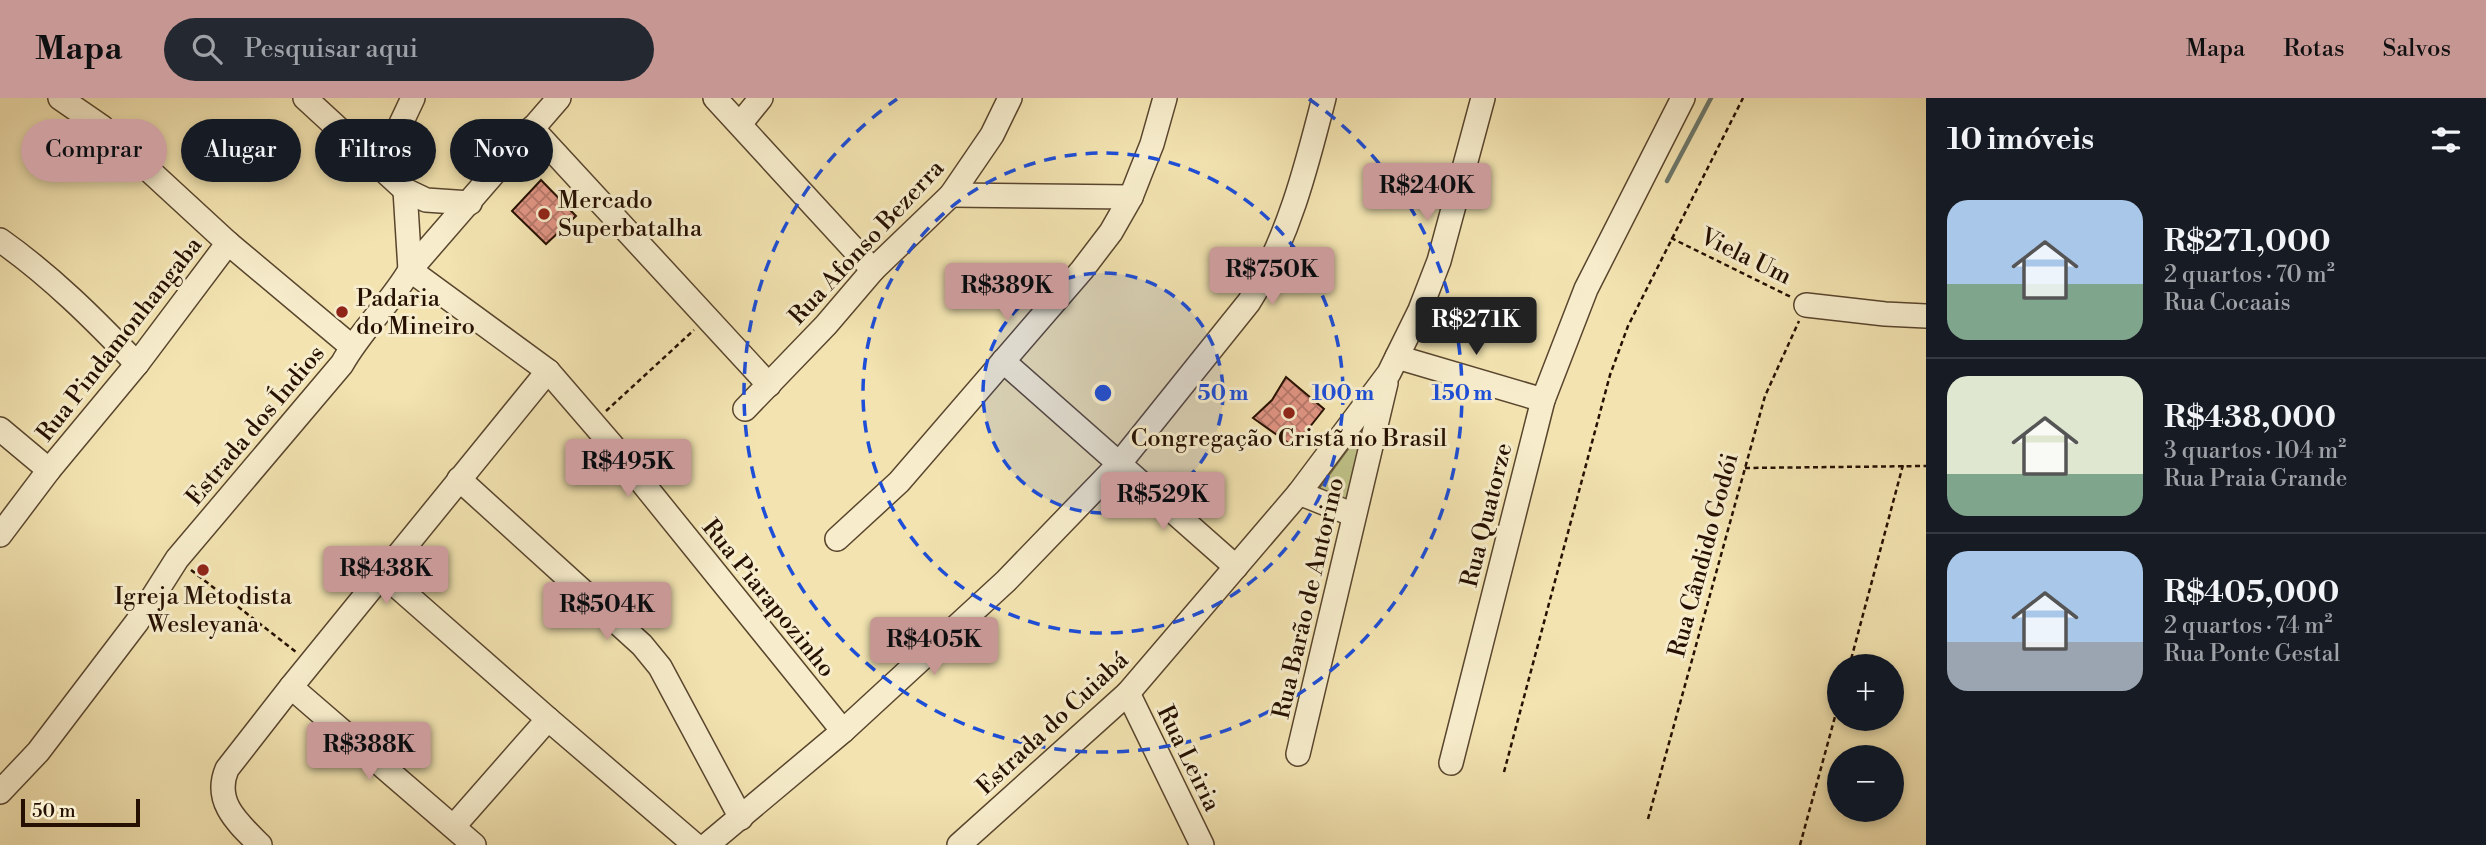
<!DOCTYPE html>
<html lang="pt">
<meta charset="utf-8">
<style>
body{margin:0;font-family:"Libre Bodoni",serif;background:#242831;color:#f1f3f6;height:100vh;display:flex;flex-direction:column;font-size:26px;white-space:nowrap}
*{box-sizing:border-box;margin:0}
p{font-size:23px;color:#9ea1a6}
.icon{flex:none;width:38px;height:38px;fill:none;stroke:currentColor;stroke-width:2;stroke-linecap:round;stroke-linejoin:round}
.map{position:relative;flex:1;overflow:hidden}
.panel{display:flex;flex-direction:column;background:#171b24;width:560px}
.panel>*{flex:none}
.guide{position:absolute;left:21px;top:21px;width:665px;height:63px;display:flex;gap:14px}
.buttons{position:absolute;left:1827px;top:556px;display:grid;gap:14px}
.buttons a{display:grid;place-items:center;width:77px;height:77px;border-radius:50%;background:#171b24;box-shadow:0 4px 10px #0003;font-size:35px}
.scale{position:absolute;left:21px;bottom:18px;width:119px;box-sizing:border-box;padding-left:7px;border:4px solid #261002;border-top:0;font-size:19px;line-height:24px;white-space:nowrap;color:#261002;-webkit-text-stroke:5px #f7edcc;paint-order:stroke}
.price{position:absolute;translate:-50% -60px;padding:0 16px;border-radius:7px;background:#c59692;color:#111;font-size:23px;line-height:46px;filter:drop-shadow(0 2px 4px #0008)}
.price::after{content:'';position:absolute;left:50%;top:42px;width:21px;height:16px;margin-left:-10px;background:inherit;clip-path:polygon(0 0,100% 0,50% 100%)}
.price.active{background:#222;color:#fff}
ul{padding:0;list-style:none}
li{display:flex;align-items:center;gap:21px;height:175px;padding:0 21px}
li+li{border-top:2px solid #363941}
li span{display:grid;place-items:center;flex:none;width:196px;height:140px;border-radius:21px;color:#555}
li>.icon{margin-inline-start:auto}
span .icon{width:84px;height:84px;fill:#fffc;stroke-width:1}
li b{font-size:30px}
h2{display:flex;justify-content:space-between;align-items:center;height:84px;padding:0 21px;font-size:30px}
.chip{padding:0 24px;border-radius:32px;background:#171b24;box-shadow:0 4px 10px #0003;font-size:24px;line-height:63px}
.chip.active{background:#c59692;color:#111}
header{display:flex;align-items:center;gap:42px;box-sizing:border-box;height:98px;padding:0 35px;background:#c59692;color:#111}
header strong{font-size:33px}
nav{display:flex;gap:38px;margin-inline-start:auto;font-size:24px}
.search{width:490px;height:63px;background:#242831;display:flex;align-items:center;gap:18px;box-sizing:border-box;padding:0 24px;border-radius:38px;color:#9ea1a6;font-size:26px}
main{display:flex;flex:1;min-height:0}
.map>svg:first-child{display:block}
.green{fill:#bfc288;stroke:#726945;stroke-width:2}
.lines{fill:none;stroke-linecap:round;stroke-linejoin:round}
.stream{stroke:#6d786b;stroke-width:4.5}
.building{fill:url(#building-cross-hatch);stroke:#261002;stroke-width:2}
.minor-casing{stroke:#59452e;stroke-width:26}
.path{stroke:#261002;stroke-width:2.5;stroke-dasharray:5 3.5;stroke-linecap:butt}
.minor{stroke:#f7edcc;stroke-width:23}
.ring{fill:none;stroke:#1d4ed8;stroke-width:3.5;stroke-dasharray:12 9}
.poi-dot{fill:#8f2418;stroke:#f7edcc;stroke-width:2.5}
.labels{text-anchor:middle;stroke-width:6;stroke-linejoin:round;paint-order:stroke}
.poi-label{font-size:24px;fill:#261002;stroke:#f7edcc;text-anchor:start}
.street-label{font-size:24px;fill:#261002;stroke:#f7edcc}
.centre{fill:#1d4ed8;stroke:#f7edcc;stroke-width:3.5}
.ring-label{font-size:21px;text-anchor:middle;font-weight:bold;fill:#1d4ed8;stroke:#f7edcc;stroke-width:6;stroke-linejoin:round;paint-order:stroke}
</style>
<header>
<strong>Mapa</strong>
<div class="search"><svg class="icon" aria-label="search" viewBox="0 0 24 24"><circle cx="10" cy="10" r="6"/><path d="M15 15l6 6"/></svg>Pesquisar aqui</div>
<nav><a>Mapa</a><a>Rotas</a><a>Salvos</a></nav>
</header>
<main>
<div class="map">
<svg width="1926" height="747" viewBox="0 0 1926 747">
<defs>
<pattern id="building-cross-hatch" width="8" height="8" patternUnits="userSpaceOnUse" patternTransform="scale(1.75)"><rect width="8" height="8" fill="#e09483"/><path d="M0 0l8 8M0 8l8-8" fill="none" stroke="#b57769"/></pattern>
</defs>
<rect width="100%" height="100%" fill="#f2e3b0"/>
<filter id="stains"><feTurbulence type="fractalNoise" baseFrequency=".00286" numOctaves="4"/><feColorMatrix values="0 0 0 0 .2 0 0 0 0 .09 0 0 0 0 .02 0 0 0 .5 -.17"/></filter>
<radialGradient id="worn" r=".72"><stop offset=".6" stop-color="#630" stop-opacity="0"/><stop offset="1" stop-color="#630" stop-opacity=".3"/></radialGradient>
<path class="green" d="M 1375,314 L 1352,408 L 1318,392 Z"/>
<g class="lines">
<path class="stream" d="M 1667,83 L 1711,0"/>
</g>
<g class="building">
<path d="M 541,82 L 576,118 L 546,146 L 512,113 Z"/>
<path d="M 1286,279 L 1324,311 L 1294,349 L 1253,320 L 1272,302 Z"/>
</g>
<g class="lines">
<defs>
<g id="minor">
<path d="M 60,0 L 102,29 L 228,145 L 352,249"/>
<path d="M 305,0 L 405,92 L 426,102 L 470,105"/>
<path d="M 715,0 L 873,172"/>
<path d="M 740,26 L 761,0"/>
<path d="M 532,30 L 769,287"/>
<path d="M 380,70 L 413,0"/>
<path d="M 405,92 L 410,172 L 548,273 L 611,346 L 843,633"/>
<path d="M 951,97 L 1131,99"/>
<path d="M 0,142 C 51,178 94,221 137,266"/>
<path d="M 1806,207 L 1885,216 L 1926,218"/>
<path d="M 1397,259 L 1543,302"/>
<path d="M 1003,263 L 1236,469"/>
<path d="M 745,311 L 826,227 L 873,172 L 951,97 L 992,37 L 1010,0"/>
<path d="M 0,331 L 49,372"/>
<path d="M 459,381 L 642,547 L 660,569 L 741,720"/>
<path d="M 1299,395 L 1354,417"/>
<path d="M 0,437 L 49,372 L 137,266 L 228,145"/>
<path d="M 837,441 L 899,384 L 1082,172 L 1111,134 L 1131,99 L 1140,76 L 1152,46 L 1165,0"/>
<path d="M 383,476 L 548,621 L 695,747"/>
<path d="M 291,589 L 474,747"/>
<path d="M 1128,595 L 1202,747"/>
<path d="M 1298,656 L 1386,285"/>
<path d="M 1451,665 L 1543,302 L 1586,191 L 1683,0"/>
<path d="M 0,694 L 38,654 L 137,524 L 177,461 L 342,266 C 361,232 390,206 410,172 L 559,0"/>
<path d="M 454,728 L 548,621"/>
<path d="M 260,747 C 238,725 213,704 227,671 L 291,589 L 548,273"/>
<path d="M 707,747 L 843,633 L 1006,483 L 1119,366 L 1249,204 C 1288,141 1306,71 1324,0"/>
<path d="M 959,747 L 1128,595 L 1299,395 L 1389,275 L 1420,212 L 1439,163 L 1483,0"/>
</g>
</defs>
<use href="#minor" class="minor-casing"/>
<g class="path">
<path d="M 1671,140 L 1791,199"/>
<path d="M 606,313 L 694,232"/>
<path d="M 1745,370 L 1926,368"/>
<path d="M 191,472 L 296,554"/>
<path d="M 1849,569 L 1903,367"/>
<path d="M 1504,674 L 1610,277 L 1628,228 L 1743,0"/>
<path d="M 1648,721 L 1765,298 L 1799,223"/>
<path d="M 1800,747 L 1839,604"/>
</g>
<use href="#minor" class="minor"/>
</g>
<circle cx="1103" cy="295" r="120" fill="#1d4ed8" fill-opacity=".12"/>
<g class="ring">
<circle cx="1103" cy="295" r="120"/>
<circle cx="1103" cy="295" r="240"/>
<path d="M1309 1A359 359 0 1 1 897 1"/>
</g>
<g class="poi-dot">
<circle cx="544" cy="116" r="7"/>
<circle cx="342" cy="214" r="7"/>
<circle cx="1289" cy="315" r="7"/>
<circle cx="203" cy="472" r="7"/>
</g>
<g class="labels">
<g class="poi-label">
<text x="558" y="110">Mercado<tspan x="558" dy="28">Superbatalha</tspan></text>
<text x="356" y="208">Padaria<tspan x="356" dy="28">do Mineiro</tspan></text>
<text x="1289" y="348" text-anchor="middle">Congregação Cristã no Brasil</text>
<text x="203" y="506" text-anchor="middle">Igreja Metodista<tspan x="203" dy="28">Wesleyana</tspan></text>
</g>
<g class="street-label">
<text transform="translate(866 144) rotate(-47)" y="8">Rua Afonso Bezerra</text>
<text transform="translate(1746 158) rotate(26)" y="8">Viela Um</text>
<text transform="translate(119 241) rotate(-52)" y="8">Rua Pindamonhangaba</text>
<text transform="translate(255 327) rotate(-50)" y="8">Estrada dos Índios</text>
<text transform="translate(1486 417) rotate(-76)" y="8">Rua Quatorze</text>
<text transform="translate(1703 457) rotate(-75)" y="8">Rua Cândido Godói</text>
<text transform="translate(769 500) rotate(51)" y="8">Rua Piarapozinho</text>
<text transform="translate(1308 500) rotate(-77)" y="8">Rua Barão de Antorino</text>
<text transform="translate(1052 625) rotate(-43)" y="8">Estrada do Cuiabá</text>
<text transform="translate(1189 660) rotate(64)" y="8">Rua Leiria</text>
</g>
</g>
<circle cx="1103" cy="295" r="10" class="centre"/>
<g class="ring-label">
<text x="1223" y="302">50 m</text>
<text x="1343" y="302">100 m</text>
<text x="1462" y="302">150 m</text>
</g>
<rect width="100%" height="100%" filter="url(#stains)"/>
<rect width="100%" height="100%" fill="url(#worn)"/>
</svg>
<div class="buttons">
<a>+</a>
<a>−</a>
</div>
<div class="scale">50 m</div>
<b class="price" style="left:1427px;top:125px">R$240K</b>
<b class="price" style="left:1272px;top:209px">R$750K</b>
<b class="price" style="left:1007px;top:225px">R$389K</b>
<b class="price active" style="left:1476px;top:259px">R$271K</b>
<b class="price" style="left:628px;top:401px">R$495K</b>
<b class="price" style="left:1163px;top:434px">R$529K</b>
<b class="price" style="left:386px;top:508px">R$438K</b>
<b class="price" style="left:607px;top:544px">R$504K</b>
<b class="price" style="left:934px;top:579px">R$405K</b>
<b class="price" style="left:369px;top:684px">R$388K</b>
<div class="guide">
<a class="chip active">Comprar</a>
<a class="chip">Alugar</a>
<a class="chip">Filtros</a>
<a class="chip">Novo</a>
</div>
</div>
<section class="panel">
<h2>10 imóveis<svg class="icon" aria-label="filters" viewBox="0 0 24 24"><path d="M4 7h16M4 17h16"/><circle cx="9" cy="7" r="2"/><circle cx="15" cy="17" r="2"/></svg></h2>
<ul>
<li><span style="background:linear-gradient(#a9c7e8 60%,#7fa58c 0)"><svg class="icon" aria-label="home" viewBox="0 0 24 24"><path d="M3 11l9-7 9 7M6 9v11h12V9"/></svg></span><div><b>R$271,000</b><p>2 quartos · 70 m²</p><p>Rua Cocaais</p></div></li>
<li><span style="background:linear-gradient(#dfe7d0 70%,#7fa58c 0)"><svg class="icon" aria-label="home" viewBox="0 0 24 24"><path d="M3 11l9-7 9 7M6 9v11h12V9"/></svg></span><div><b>R$438,000</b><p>3 quartos · 104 m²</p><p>Rua Praia Grande</p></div></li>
<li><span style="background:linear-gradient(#a9c7e8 65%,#9aa5b1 0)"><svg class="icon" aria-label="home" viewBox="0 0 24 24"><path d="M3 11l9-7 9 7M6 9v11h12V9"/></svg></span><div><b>R$405,000</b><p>2 quartos · 74 m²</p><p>Rua Ponte Gestal</p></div></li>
</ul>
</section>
</main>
